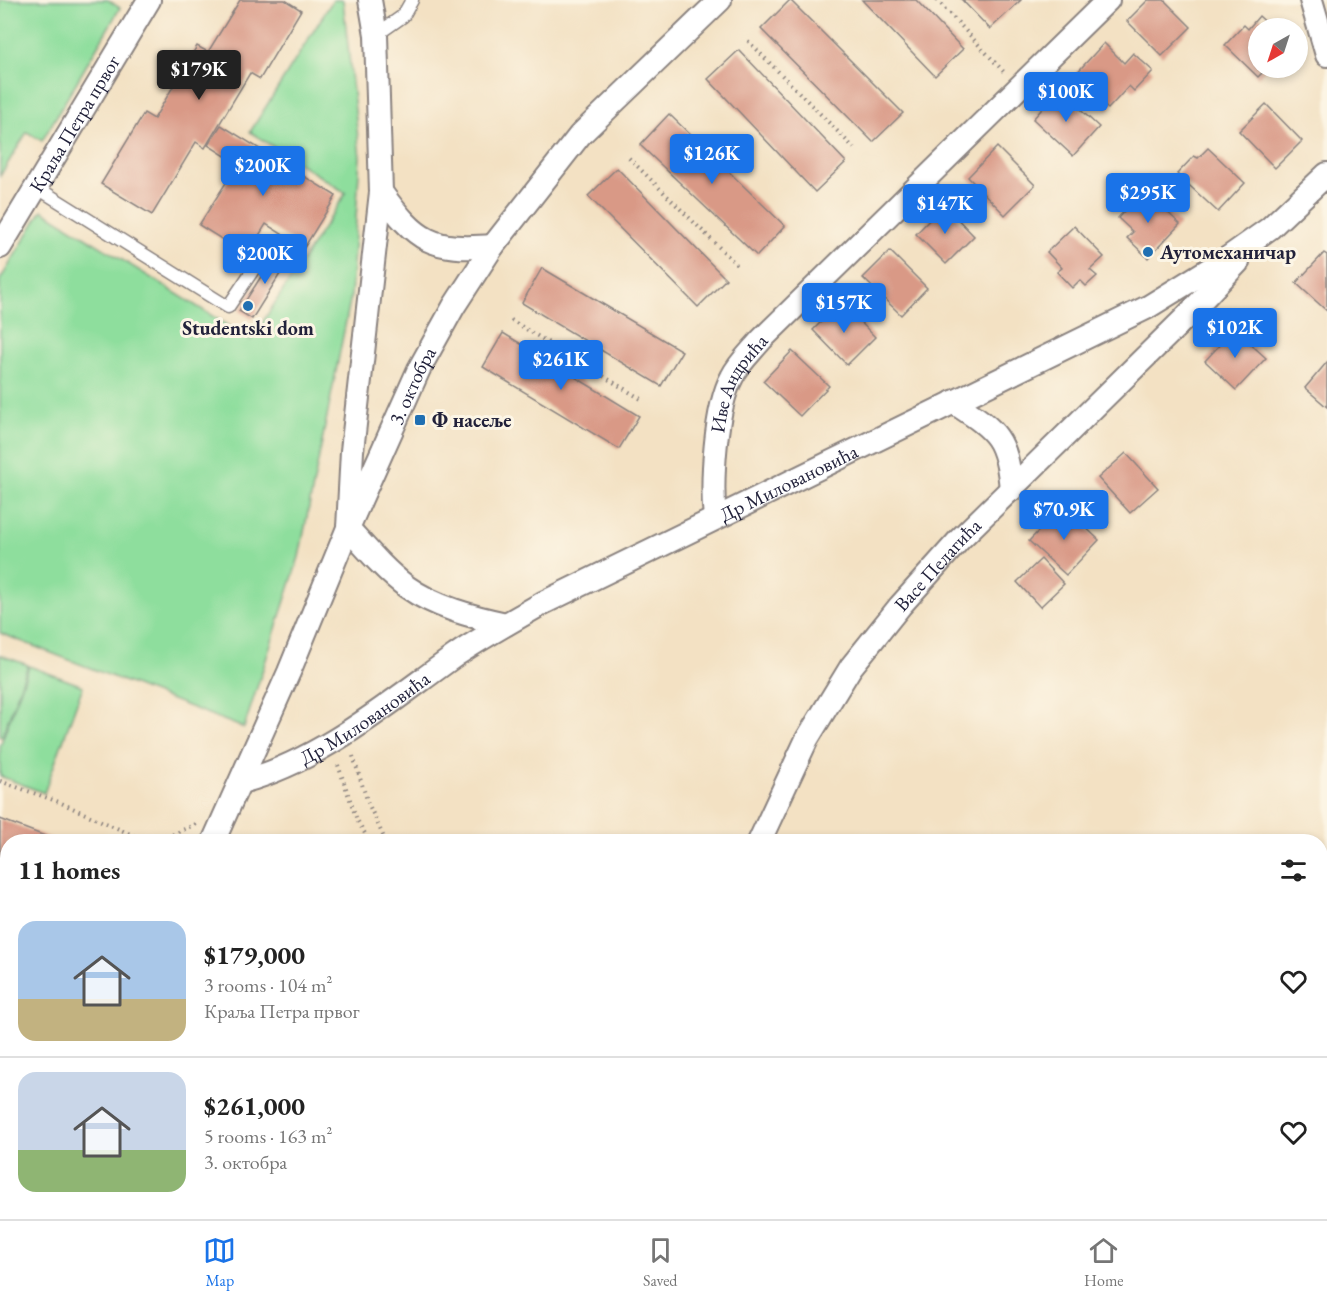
<!DOCTYPE html>
<meta charset="utf-8">
<style>
body{margin:0;font-family:"EB Garamond",serif;background:#f2f2f2;color:#222;height:100vh;display:flex;flex-direction:column;font-size:22px;white-space:nowrap}
*{box-sizing:border-box;margin:0}
p{font-size:20px;color:#767676}
.icon{flex:none;width:33px;height:33px;fill:none;stroke:currentColor;stroke-width:2;stroke-linecap:round;stroke-linejoin:round}
.map{position:relative;flex:1;overflow:hidden}
.side{position:absolute;left:0px;top:834px;width:1328px;height:386px;display:flex;flex-direction:column;background:#fff;border-radius:24px 24px 0 0;box-shadow:0 3px 9px #0003}
.side>*{flex:none}
.needle{width:39px;rotate:219deg}
.tools{position:absolute;left:1248px;top:18px;display:grid;gap:12px}
.tools a{display:grid;place-items:center;width:60px;height:60px;border-radius:50%;background:#fff;box-shadow:0 3px 9px #0003;font-size:30px}
.price{position:absolute;translate:-50% -51px;padding:0 14px;border-radius:6px;background:#1a73e8;color:#fff;font-size:20px;line-height:39px;filter:drop-shadow(0 2px 3px #0008)}
.price::after{content:'';position:absolute;left:50%;top:36px;width:18px;height:14px;margin-left:-9px;background:inherit;clip-path:polygon(0 0,100% 0,50% 100%)}
.price.current{background:#222;color:#fff}
ul{padding:0;list-style:none}
li{display:flex;align-items:center;gap:18px;height:150px;padding:0 18px}
li+li{border-top:2px solid #e0e0e0}
li span{display:grid;place-items:center;flex:none;width:168px;height:120px;border-radius:18px;color:#555}
li>.icon{margin-inline-start:auto}
span .icon{width:72px;height:72px;fill:#fffc;stroke-width:1}
li b{font-size:26px}
h2{display:flex;justify-content:space-between;align-items:center;height:72px;padding:0 18px;font-size:26px}
.tab-bar{display:flex;justify-content:space-around;align-items:center;height:84px;border-top:2px solid #e0e0e0;background:#fff;font-size:16px;color:#767676}
.tab-bar a{display:grid;justify-items:center;gap:3px}
.tab-bar .current{color:#1a73e8}
.map>svg:first-child{display:block}
.green{fill:#8ede9d;stroke:#58806c;stroke-width:1.5}
.building{fill:#d99986}
.lines{fill:none;stroke-linecap:round;stroke-linejoin:round}
.lane-casing{stroke:#8a827f;stroke-width:15}
.street-casing{stroke:#8a827f;stroke-width:26}
.path{stroke:#8a827f;stroke-width:4;stroke-dasharray:1.5 4.5;stroke-linecap:butt}
.lane{stroke:#fff;stroke-width:12}
.street{stroke:#fff;stroke-width:22}
.poi-dot{fill:#1f6fb2;stroke:#fcf5e5;stroke-width:2}
.labels{text-anchor:middle;stroke-width:6;stroke-linejoin:round;paint-order:stroke}
.street-label{font-size:20px;fill:#22223b;stroke:#fcf5e5}
.poi-label{font-size:20px;font-weight:bold;fill:#22223b;stroke:#fcf5e5;text-anchor:start}
</style>
<div class="map">
<svg width="1327" height="1219" viewBox="0 0 1327 1219">
<rect width="100%" height="100%" fill="#fcf5e5"/>
<filter id="ink" filterUnits="userSpaceOnUse"><feTurbulence type="fractalNoise" baseFrequency=".0167" numOctaves="2"/><feDisplacementMap in="SourceGraphic" scale="12" xChannelSelector="R" yChannelSelector="G"/><feConvolveMatrix kernelMatrix="1 2 1 2 8 2 1 2 1" color-interpolation-filters="sRGB"/></filter>
<filter id="wash" filterUnits="userSpaceOnUse"><feTurbulence type="fractalNoise" baseFrequency=".008" numOctaves="4" result="noise"/><feDisplacementMap in="SourceGraphic" scale="24" xChannelSelector="R" yChannelSelector="G"/><feGaussianBlur stdDeviation="1.35" result="paint"/><feColorMatrix in="noise" values="0 0 0 0 0 0 0 0 0 0 0 0 0 0 0 0 0 1.4 0 .05"/><feComposite in="paint" operator="in"/></filter>
<g filter="url(#wash)">
<rect width="100%" height="100%" fill="#f3e1c3"/>
<g class="green">
<path d="M 0,0 L 108,0 L 120,8 L 42,141 L 27,132 L 0,176 Z"/>
<path d="M 333,0 L 343,0 L 360,157 L 351,296 L 299,557 L 244,728 L 0,633 L 0,280 L 42,210 L 251,340 L 346,193 L 250,132 Z"/>
<path d="M 0,655 L 28,665 L 2,737 L 0,736 Z"/>
<path d="M 29,666 L 83,686 L 44,793 L 0,776 L 0,746 Z"/>
</g>
<g id="blocks">
<g class="building">
<path d="M 240,0 L 285,0 L 301,10 L 260,79 L 250,73 L 205,148 L 196,142 L 152,215 L 101,184 L 144,113 L 154,119 L 197,46 L 208,52 Z"/>
<path d="M 790,0 L 903,113 L 873,142 L 761,29 Z"/>
<path d="M 862,0 L 916,0 L 963,49 L 935,76 Z"/>
<path d="M 962,0 L 1021,0 L 990,29 Z"/>
<path d="M 1148,0 L 1164,0 L 1191,27 L 1162,56 L 1127,21 Z"/>
<path d="M 1259,16 L 1272,28 L 1258,28 L 1258,68 L 1267,68 L 1258,77 L 1225,45 L 1244,25 L 1248,29 Z"/>
<path d="M 1104,43 L 1124,63 L 1133,53 L 1153,71 L 1134,91 L 1129,86 L 1108,109 L 1073,77 Z"/>
<path d="M 739,50 L 846,162 L 815,192 L 708,79 Z"/>
<path d="M 1059,90 L 1099,127 L 1073,156 L 1033,119 Z"/>
<path d="M 1266,104 L 1302,141 L 1275,168 L 1239,131 Z"/>
<path d="M 669,114 L 785,226 L 757,256 L 640,145 Z"/>
<path d="M 221,125 L 336,196 L 304,248 L 266,224 L 247,255 L 199,225 L 238,164 L 208,145 Z"/>
<path d="M 997,147 L 1035,185 L 1005,215 L 968,177 Z"/>
<path d="M 1208,148 L 1245,183 L 1218,212 L 1177,174 L 1194,156 L 1198,158 Z"/>
<path d="M 617,168 L 726,279 L 698,307 L 588,196 Z"/>
<path d="M 1144,190 L 1180,224 L 1148,258 L 1127,238 L 1133,232 L 1118,218 Z"/>
<path d="M 944,205 L 974,236 L 946,264 L 916,234 Z"/>
<path d="M 1074,226 L 1104,257 L 1090,270 L 1097,276 L 1086,286 L 1080,280 L 1072,288 L 1057,272 L 1062,268 L 1047,252 Z"/>
<path d="M 278,250 L 290,258 L 252,319 L 239,311 Z"/>
<path d="M 890,251 L 927,288 L 901,315 L 863,278 Z"/>
<path d="M 1324,253 L 1327,255 L 1327,311 L 1296,283 Z"/>
<path d="M 542,268 L 682,351 L 661,386 L 522,303 Z"/>
<path d="M 841,302 L 875,337 L 847,365 L 813,330 Z"/>
<path d="M 1234,329 L 1266,358 L 1236,390 L 1205,361 Z"/>
<path d="M 503,333 L 639,416 L 619,449 L 483,367 Z"/>
<path d="M 792,351 L 829,386 L 800,416 L 763,381 Z"/>
<path d="M 1327,362 L 1327,407 L 1305,388 Z"/>
<path d="M 1126,453 L 1158,488 L 1130,513 L 1098,478 Z"/>
<path d="M 1063,506 L 1099,540 L 1066,575 L 1029,541 Z"/>
<path d="M 1041,559 L 1064,584 L 1040,607 L 1017,582 Z"/>
<path d="M 0,819 L 58,841 L 8,842 L 8,1042 L 0,1039 Z"/>
<path d="M 0,1064 L 8,1067 L 8,1114 L 0,1133 Z"/>
<path d="M 173,1212 L 219,1212 L 216,1219 L 170,1219 Z"/>
<path d="M 290,1212 L 310,1212 L 327,1219 L 287,1219 Z"/>
<path d="M 428,1212 L 473,1212 L 470,1219 L 437,1219 L 427,1215 Z"/>
</g>
</g>
</g>
<g filter="url(#ink)">
<use href="#blocks" fill-opacity="0" stroke="#8a827f" stroke-width="1.5"/>
<g class="lines">
<defs>
<g id="lane">
<path d="M 376,35 L 403,16 L 412,0"/>
<path d="M 36,187 L 228,307 L 263,255"/>
</g>
<g id="street">
<path d="M 370,0 L 376,35 L 381,192 L 352,451 L 348,528 C 366,548 384,570 407,587 C 435,607 473,617 506,624"/>
<path d="M 1311,0 L 1327,55"/>
<path d="M 381,192 C 417,242 432,251 493,246"/>
<path id="s1" d="M 0,247 L 149,0"/>
<path d="M 953,402 C 995,430 1007,436 1011,490"/>
<path id="s2" d="M 715,518 C 711,483 715,408 732,377 C 739,363 751,352 761,340 L 1108,0"/>
<path id="s3" d="M 241,782 C 321,761 390,702 456,655 C 484,636 514,620 543,603 L 1148,307 L 1229,257 L 1270,228 L 1327,174"/>
<path id="s4" d="M 213,842 L 289,672 L 348,528 L 419,369 L 454,306 L 493,246 L 580,135 L 720,0"/>
<path id="s5" d="M 759,842 L 807,739 L 851,667 L 900,606 L 960,539 L 1183,320 L 1238,262"/>
<path d="M 734,1212 L 735,1219"/>
<path d="M 46,1219 L 49,1212"/>
<path d="M 249,1219 L 252,1212"/>
<path d="M 369,1219 L 371,1212"/>
<path d="M 640,1219 L 642,1212"/>
</g>
</defs>
<use href="#lane" class="lane-casing"/>
<use href="#street" class="street-casing"/>
<g class="path">
<path d="M 937,0 L 1004,72"/>
<path d="M 748,41 L 854,148"/>
<path d="M 629,158 L 738,266"/>
<path d="M 511,320 L 641,399"/>
<path d="M 353,756 L 368,803 L 386,842"/>
<path d="M 338,765 L 357,820 L 370,842"/>
<path d="M 0,781 L 59,802 L 148,842"/>
<path d="M 156,842 L 196,824"/>
</g>
<use href="#lane" class="lane"/>
<use href="#street" class="street"/>
</g>
</g>
<g class="poi-dot">
<circle cx="1148" cy="252" r="6"/>
<circle cx="248" cy="306" r="6"/>
<rect x="414" y="414" width="12" height="12" rx="3"/>
</g>
<g class="labels">
<g class="street-label">
<text dy="7" stroke="none"><textPath href="#s1" startOffset="144">Краља Петра првог</textPath></text>
<text dy="7" stroke="none"><textPath href="#s4" startOffset="498">3. октобра</textPath></text>
<text dy="7" stroke="none"><textPath href="#s2" startOffset="140">Иве Андрића</textPath></text>
<text dy="7" stroke="none"><textPath href="#s3" startOffset="626">Др Миловановића</textPath></text>
<text dy="7" stroke="none"><textPath href="#s5" startOffset="332">Васе Пелагића</textPath></text>
<text dy="7" stroke="none"><textPath href="#s3" startOffset="140">Др Миловановића</textPath></text>
</g>
<g class="poi-label">
<text x="1160" y="259">Аутомеханичар</text>
<text x="248" y="335" text-anchor="middle">Studentski dom</text>
<text x="432" y="427">Ф насеље</text>
</g>
</g>
</svg>
<div class="tools">
<a><svg class="needle" viewBox="-14 -14 28 28"><path d="M0-13l5 13h-10z" fill="#e53935"/><path d="M0 13l5-13h-10z" fill="#767676"/></svg></a>
</div>
<b class="price current" style="left:199px;top:101px">$179K</b>
<b class="price" style="left:1066px;top:123px">$100K</b>
<b class="price" style="left:712px;top:185px">$126K</b>
<b class="price" style="left:263px;top:197px">$200K</b>
<b class="price" style="left:1148px;top:224px">$295K</b>
<b class="price" style="left:945px;top:235px">$147K</b>
<b class="price" style="left:265px;top:285px">$200K</b>
<b class="price" style="left:844px;top:334px">$157K</b>
<b class="price" style="left:1235px;top:359px">$102K</b>
<b class="price" style="left:561px;top:391px">$261K</b>
<b class="price" style="left:1064px;top:541px">$70.9K</b>
<section class="side">
<h2>11 homes<svg class="icon" aria-label="filters" viewBox="0 0 24 24"><path d="M4 7h16M4 17h16"/><circle cx="9" cy="7" r="2"/><circle cx="15" cy="17" r="2"/></svg></h2>
<ul>
<li><span style="background:linear-gradient(#a9c7e8 65%,#c2b280 0)"><svg class="icon" aria-label="home" viewBox="0 0 24 24"><path d="M3 11l9-7 9 7M6 9v11h12V9"/></svg></span><div><b>$179,000</b><p>3 rooms · 104 m²</p><p>Краља Петра првог</p></div><svg class="icon" aria-label="heart" viewBox="0 0 24 24"><path d="M12 20l-8-8c-3-5 5-10 8-4 3-6 11-1 8 4z"/></svg></li>
<li><span style="background:linear-gradient(#c9d6e8 65%,#8fb573 0)"><svg class="icon" aria-label="home" viewBox="0 0 24 24"><path d="M3 11l9-7 9 7M6 9v11h12V9"/></svg></span><div><b>$261,000</b><p>5 rooms · 163 m²</p><p>3. октобра</p></div><svg class="icon" aria-label="heart" viewBox="0 0 24 24"><path d="M12 20l-8-8c-3-5 5-10 8-4 3-6 11-1 8 4z"/></svg></li>
</ul>
</section>
</div>
<nav class="tab-bar">
<a class="current"><svg class="icon" aria-label="map" viewBox="0 0 24 24"><path d="M3 6l6-2 6 2 6-2v14l-6 2-6-2-6 2zM9 4v14M15 6v14"/></svg>Map</a>
<a><svg class="icon" aria-label="saved" viewBox="0 0 24 24"><path d="M7 4h10v16l-5-4-5 4z"/></svg>Saved</a>
<a><svg class="icon" aria-label="home" viewBox="0 0 24 24"><path d="M3 11l9-7 9 7M6 9v11h12V9"/></svg>Home</a>
</nav>
